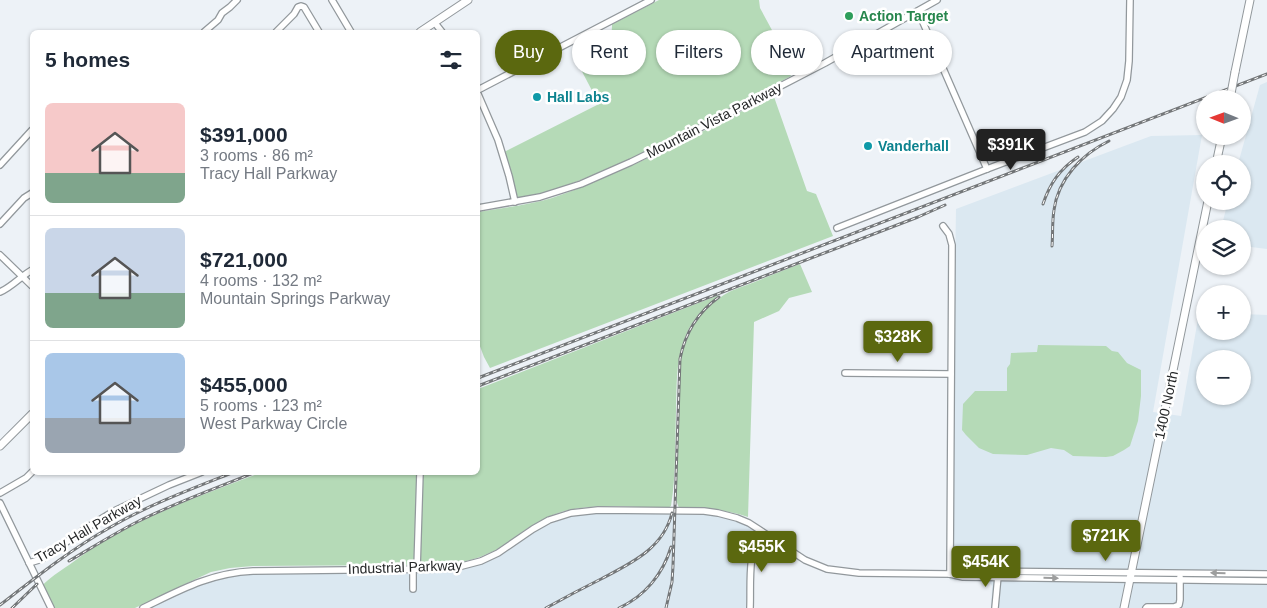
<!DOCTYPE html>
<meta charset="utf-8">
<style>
body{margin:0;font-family:Helvetica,sans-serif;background:#f2f2f3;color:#1f2937;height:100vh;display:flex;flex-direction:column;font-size:19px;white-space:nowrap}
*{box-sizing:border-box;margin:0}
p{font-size:16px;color:#747a83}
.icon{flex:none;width:28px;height:28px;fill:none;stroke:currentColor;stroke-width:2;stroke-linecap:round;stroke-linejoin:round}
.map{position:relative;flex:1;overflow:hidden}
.sheet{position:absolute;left:30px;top:30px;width:450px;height:445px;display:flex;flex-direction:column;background:#fff;border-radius:8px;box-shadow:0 1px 4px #0004}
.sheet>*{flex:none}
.hud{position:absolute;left:495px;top:30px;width:475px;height:45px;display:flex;gap:10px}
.needle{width:32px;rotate:271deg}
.buttons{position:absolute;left:1196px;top:90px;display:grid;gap:10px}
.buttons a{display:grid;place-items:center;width:55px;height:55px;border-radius:50%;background:#fff;box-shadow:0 1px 4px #0004;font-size:25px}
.price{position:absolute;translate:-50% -42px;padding:0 11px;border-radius:5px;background:#5b680f;color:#fff;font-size:16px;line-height:32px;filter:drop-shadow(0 1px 2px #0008)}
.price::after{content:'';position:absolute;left:50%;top:30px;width:15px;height:11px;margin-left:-8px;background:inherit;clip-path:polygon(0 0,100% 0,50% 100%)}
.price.selected{background:#222;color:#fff}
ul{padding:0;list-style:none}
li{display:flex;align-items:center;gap:15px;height:125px;padding:0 15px}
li+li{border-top:1px solid #e0e1e3}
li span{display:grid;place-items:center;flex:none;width:140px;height:100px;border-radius:8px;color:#555}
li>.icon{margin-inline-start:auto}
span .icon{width:60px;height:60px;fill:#fffc;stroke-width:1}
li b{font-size:21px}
h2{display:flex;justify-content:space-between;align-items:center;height:60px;padding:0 15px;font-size:21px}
.tag{padding:0 18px;border-radius:22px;background:#fff;box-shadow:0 1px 4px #0004;font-size:18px;line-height:45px}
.tag.selected{background:#5b680f;color:#fff}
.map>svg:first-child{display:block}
.built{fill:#dbe8f1;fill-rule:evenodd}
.green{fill:#b5dab7}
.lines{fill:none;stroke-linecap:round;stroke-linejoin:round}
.minor-casing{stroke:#92989c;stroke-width:8}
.major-casing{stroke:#92989c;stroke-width:9}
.minor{stroke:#fff;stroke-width:5.5}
.major{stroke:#fff;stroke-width:7}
.rail-casing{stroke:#747779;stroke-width:3}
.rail{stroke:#fff;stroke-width:1;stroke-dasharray:4;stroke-linecap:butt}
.major-bridge-casing{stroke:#92989c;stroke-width:9;stroke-linecap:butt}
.major-bridge{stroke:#fff;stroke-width:7}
.oneway{fill:#9d9e9e}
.leisure-dot{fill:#2e9e5b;stroke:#fff;stroke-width:2}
.culture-dot{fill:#0f9aa8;stroke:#fff;stroke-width:2}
.labels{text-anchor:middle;stroke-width:5;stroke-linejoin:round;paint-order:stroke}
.leisure-label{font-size:14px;font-weight:bold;fill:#27864d;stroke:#fff;text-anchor:start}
.culture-label{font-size:14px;font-weight:bold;fill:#0d838f;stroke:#fff;text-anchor:start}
.street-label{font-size:14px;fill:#252728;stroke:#fff}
</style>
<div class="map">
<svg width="1267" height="608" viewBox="0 0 1267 608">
<rect width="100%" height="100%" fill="#edf2f7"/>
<g class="built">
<path d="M 1267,82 L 1267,249 L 1243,246 L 1242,229 L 1221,229 L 1228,201 L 1242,201 L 1242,164 L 1238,164 L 1260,85 Z"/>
<path d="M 1202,135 L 1153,412 L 1181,416 L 1199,313 L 1205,313 L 1205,331 L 1242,331 L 1243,314 L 1267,315 L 1267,608 L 991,608 L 992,586 L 990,583 L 986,581 L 950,580 L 956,209 L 1151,136 ZM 1205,359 L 1242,359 L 1242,396 L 1205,396 Z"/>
<path d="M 594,513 L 712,515 L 737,521 L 755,529 L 756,535 L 750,546 L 749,552 L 747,608 L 150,608 L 196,586 L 217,578 L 235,575 L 254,574 L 443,572 L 468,568 L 484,563 L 498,557 L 534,532 L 548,525 L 568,517 L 583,514 Z"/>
</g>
<g class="green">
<path d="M 659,0 L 759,0 L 760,8 L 785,54 L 781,57 L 791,76 C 737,106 684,135 627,160 C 592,176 557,191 519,199 L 518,198 L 504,152 L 599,104 L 576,60 C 593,51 613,47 612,24 Z"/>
<path d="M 773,94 L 807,191 L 816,194 L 833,236 L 490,368 L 484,357 L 478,341 L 478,212 C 503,208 528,205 552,198 C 577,190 600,179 623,169 C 674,147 724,121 773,94 Z"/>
<path d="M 800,264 L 812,292 L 789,298 L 779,311 L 754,322 L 748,517 C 725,509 702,509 679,508 L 676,500 L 680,363 C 686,333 700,308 729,292 C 737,288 748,285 757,281 C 772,275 786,269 800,264 Z"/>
<path d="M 719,295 C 710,303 700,311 693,322 C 675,349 677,381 676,411 C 675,443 676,475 671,506 L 668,508 C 635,508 590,502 558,513 C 544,518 530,526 518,535 C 509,541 500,549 489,553 C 467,564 443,565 418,565 L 421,473 L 478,472 L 478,389 Z"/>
<path d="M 1038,345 L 1106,346 L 1112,351 L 1118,352 L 1127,363 L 1141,370 L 1141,396 L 1138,421 L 1130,446 L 1124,450 L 1113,456 L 1106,457 L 1073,456 L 1064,450 L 1051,448 L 1027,455 L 993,454 L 979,448 L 966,435 L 962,430 L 963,404 L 975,391 L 1007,391 L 1007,368 L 1010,364 L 1011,353 L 1037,352 Z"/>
<path d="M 260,473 L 418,473 L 415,513 L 416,535 L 414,564 L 412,565 L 253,566 L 230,568 L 211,572 L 198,578 L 135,608 L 53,608 L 42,586 C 49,578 60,571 69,565 C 125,522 194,498 260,473 Z"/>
</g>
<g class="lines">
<defs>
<g id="minor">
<path d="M 332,0 L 351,32"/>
<path d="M 918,11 L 987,169"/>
<path d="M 435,23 L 442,32"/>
<path d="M 204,32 L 218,20 L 222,13 L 230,7 L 237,0"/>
<path d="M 276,32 L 294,14 L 298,7 L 301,6 L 304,7 L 319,32"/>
<path d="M 478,90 L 651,0"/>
<path d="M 478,94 L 498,140 L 509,176 L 515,202"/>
<path d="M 0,165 L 32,130"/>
<path d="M 478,208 L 540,197 L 581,184 L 631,162 L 696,130 L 825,63 L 937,0"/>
<path d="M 0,224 L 24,198 L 32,193"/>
<path d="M 943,226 L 949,234 L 952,245 L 950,574"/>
<path d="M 837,228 L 987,169 L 1085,132 L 1102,121 L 1113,109 L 1121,97 L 1127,80 L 1129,61 L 1130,0"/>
<path d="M 0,255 L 32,286"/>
<path d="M 0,292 C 12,287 21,276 32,270"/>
<path d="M 845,373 L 951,374"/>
<path d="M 0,493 L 26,478 L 32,472"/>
<path d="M 0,503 L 51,608"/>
<path d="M 29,563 L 42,559 L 88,527 L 114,511 L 169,485 L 202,472"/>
<path d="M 417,569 L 420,472"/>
<path d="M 950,574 L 956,571 L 963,571 L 1267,574"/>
<path d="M 413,589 L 413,569"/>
<path d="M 143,608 C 180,590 210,573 253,571 L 437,569 L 462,566 L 481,561 L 498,553 L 533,529 L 549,520 L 571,513 L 598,510 L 704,511 L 718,513 L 737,518 L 749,523 L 805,560 L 827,569 L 859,573 L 950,574 L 963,577 L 1267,581"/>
<path d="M 750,608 C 751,586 747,549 762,532"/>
<path d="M 995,608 L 998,576"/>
<path d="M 1146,608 L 1147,607 L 1174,607 L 1179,605 L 1180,600 L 1180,577"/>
</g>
<g id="major">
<path d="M 420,32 L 468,0"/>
<path d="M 1235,72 L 1250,0"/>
<path d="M 1216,164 L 1222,136"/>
<path d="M 0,446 L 32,414"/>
<path d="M 1124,608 L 1208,201"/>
</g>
</defs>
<use href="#minor" class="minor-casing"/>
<use href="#major" class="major-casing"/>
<use href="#minor" class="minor"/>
<use href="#major" class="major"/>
<defs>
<g id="rail">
<path d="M 1043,204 C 1050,183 1060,169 1078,157"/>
<path d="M 1052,246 C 1053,234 1052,222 1054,210 C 1058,179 1082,154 1109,141"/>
<path d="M 478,378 L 1267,74"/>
<path d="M 478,386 L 918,217 L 945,205"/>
<path d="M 69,561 C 93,547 115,533 139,521 C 177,502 217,488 256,472"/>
<path d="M 0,605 C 35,578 70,550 109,528 C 148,505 191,489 234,472"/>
<path d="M 12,608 L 37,584"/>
<path d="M 546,608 C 564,598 583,588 601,579 C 631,563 663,549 672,513"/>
<path d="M 619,608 C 645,596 663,574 671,547"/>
<path d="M 666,608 L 672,582 L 673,566 L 680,359 C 685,333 698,312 719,297"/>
</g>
</defs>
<use href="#rail" class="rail-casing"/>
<use href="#rail" class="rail"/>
<defs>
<path id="major-bridge" d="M 1230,99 L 1235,72"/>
</defs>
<use href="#major-bridge" class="major-bridge-casing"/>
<use href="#major-bridge" class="major-bridge"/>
</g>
<defs><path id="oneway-solid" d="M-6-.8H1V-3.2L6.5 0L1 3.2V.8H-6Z" transform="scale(1.25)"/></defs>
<g class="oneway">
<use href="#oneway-solid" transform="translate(1218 573) rotate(-179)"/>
<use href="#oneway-solid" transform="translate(1051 578) rotate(1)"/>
</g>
<circle class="leisure-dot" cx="849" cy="16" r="5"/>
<g class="culture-dot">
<circle cx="537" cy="97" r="5"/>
<circle cx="868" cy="146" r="5"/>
</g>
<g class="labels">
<g class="leisure-label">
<text x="859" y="21">Action Target</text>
</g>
<g class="culture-label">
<text x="547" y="102">Hall Labs</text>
<text x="878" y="151">Vanderhall</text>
</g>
<g class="street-label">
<text transform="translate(714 120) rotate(-27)" y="5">Mountain Vista Parkway</text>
<text transform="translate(1166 405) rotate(-78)" y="5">1400 North</text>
<text transform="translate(88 529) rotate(-30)" y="5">Tracy Hall Parkway</text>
<text transform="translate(405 567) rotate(-2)" y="5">Industrial Parkway</text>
</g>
</g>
</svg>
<div class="buttons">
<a><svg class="needle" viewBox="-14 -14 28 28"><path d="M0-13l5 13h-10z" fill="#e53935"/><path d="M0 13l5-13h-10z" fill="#747a83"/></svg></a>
<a><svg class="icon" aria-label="locate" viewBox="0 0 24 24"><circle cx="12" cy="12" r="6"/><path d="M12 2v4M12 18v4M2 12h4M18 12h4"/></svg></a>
<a><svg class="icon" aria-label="layers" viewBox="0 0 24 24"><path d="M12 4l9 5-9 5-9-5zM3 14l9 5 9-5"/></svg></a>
<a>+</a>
<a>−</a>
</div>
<b class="price selected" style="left:1011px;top:171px">$391K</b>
<b class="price" style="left:898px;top:363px">$328K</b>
<b class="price" style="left:1106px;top:562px">$721K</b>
<b class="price" style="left:762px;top:573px">$455K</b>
<b class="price" style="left:986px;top:588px">$454K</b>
<div class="hud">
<a class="tag selected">Buy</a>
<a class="tag">Rent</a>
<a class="tag">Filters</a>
<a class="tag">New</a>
<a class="tag">Apartment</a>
</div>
<section class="sheet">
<h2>5 homes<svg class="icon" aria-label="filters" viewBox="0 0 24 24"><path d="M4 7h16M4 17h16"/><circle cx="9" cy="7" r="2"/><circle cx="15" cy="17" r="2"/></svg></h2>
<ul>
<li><span style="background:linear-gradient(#f6c9c9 70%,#7fa58c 0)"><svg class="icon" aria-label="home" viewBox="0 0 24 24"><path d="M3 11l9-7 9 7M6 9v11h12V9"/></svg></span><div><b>$391,000</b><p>3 rooms · 86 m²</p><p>Tracy Hall Parkway</p></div></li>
<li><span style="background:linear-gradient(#c9d6e8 65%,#7fa58c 0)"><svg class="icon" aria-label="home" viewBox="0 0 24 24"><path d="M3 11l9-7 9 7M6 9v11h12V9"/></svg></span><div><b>$721,000</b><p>4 rooms · 132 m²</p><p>Mountain Springs Parkway</p></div></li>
<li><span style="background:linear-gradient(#a9c7e8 65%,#9aa5b1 0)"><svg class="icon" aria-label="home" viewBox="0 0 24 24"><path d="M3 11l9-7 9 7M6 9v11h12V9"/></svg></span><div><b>$455,000</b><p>5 rooms · 123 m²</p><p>West Parkway Circle</p></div></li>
</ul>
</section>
</div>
